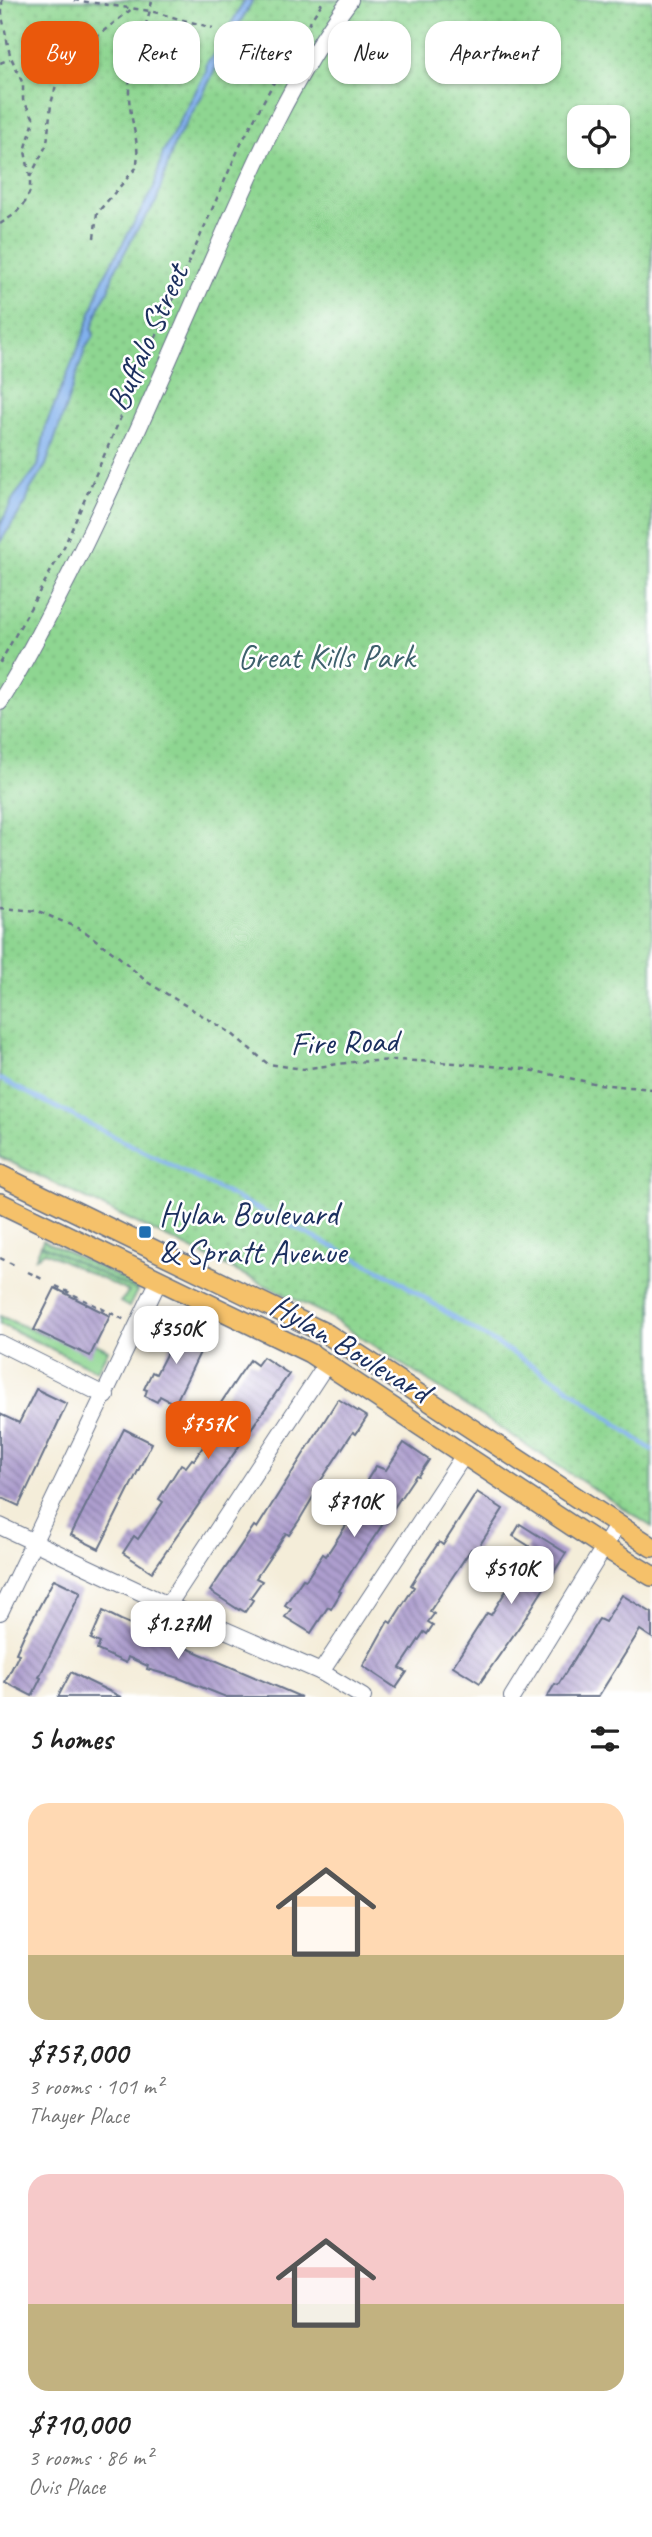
<!DOCTYPE html>
<meta charset="utf-8">
<style>
body{margin:0;font-family:Caveat,sans-serif;background:#f2f2f2;color:#222;height:100vh;display:flex;flex-direction:column;font-size:26px;white-space:nowrap}
*{box-sizing:border-box;margin:0}
p{font-size:23px;color:#767676}
.icon{flex:none;width:38px;height:38px;fill:none;stroke:currentColor;stroke-width:2;stroke-linecap:round;stroke-linejoin:round}
.map{position:relative;height:1697px;overflow:hidden}
.details{display:flex;flex-direction:column;background:#fff;flex:1}
.details>*{flex:none}
.banner{position:absolute;left:21px;top:21px;width:611px;height:63px;display:flex;gap:14px}
.tools{position:absolute;left:567px;top:105px;display:grid;gap:14px}
.tools a{display:grid;place-items:center;width:63px;height:63px;border-radius:14px;background:#fff;box-shadow:0 2px 5px #0004;font-size:35px}
.price{position:absolute;translate:-50% -60px;padding:0 16px;border-radius:14px;background:#fff;color:#222;font-size:23px;line-height:46px;filter:drop-shadow(0 2px 4px #0008)}
.price::after{content:'';position:absolute;left:50%;top:42px;width:21px;height:16px;margin-left:-10px;background:inherit;clip-path:polygon(0 0,100% 0,50% 100%)}
.price.on{background:#ea580c;color:#fff}
ul{padding:0;list-style:none}
li{display:grid;align-content:center;gap:14px;height:371px;padding:0 28px}
li span{display:grid;place-items:center;height:217px;border-radius:21px;color:#555}
li>.icon{margin-inline-start:auto}
span .icon{width:126px;height:126px;fill:#fffc;stroke-width:1}
li b{font-size:30px}
h2{display:flex;justify-content:space-between;align-items:center;height:84px;padding:0 28px;font-size:30px}
.chip{padding:0 24px;border-radius:21px;background:#fff;box-shadow:0 2px 5px #0004;font-size:24px;line-height:63px}
.chip.on{background:#ea580c;color:#fff}
.map>svg:first-child{display:block}
.grass{fill:#8ed691;stroke:#548278;stroke-width:2}
.park{fill:url(#park-dots);stroke:#548278;stroke-width:2;fill-rule:evenodd}
.garden{fill:url(#garden-furrows);stroke:#548278;stroke-width:2}
.water{fill:#81b1ec;stroke:#4e70a5;stroke-width:2}
.lines{fill:none;stroke-linecap:round;stroke-linejoin:round}
.stream{stroke:#81b1ec;stroke-width:4.5}
.building{fill:url(#building-back-hatch)}
.minor-casing{stroke:#677289;stroke-width:18}
.major-casing{stroke:#677289;stroke-width:22}
.path{stroke:#677289;stroke-width:2.5;stroke-dasharray:5 5;stroke-linecap:butt}
.minor{stroke:#fff;stroke-width:16}
.major{stroke:#f5c16b;stroke-width:19}
.poi-dot{fill:#1f6fb2;stroke:#fff;stroke-width:2.5}
.labels{text-anchor:middle;stroke-width:5;stroke-linejoin:round;paint-order:stroke}
.street-label{font-size:33px;fill:#1b2f5e;stroke:#fff}
.park-label{font-size:33px;fill:#3e616d;stroke:#fff}
.poi-label{font-size:33px;fill:#1b2f5e;stroke:#fff;text-anchor:start}
</style>
<div class="map">
<svg width="652" height="1697" viewBox="0 0 652 1697">
<defs>
<pattern id="park-dots" width="8" height="8" patternUnits="userSpaceOnUse" patternTransform="scale(1.75)"><rect width="8" height="8" fill="#8ed691"/><path d="M2 2h.1M6 6h.1" fill="none" stroke="#7ab87f" stroke-width="1.8" stroke-linecap="round"/></pattern>
<pattern id="garden-furrows" width="10" height="10" patternUnits="userSpaceOnUse" patternTransform="scale(1.75)"><rect width="10" height="10" fill="#8ed691"/><path d="M-1 1l2-2M0 10L10 0M9 11l2-2" fill="none" stroke="#7ab87f"/></pattern>
<pattern id="building-back-hatch" width="6" height="6" patternUnits="userSpaceOnUse" patternTransform="scale(1.75)"><rect width="6" height="6" fill="#ad9ece"/><path d="M-1 5l2 2M0 0l6 6M5-1l2 2" fill="none" stroke="#8c81aa"/></pattern>
</defs>
<rect width="100%" height="100%" fill="#fff"/>
<filter id="ink" filterUnits="userSpaceOnUse"><feTurbulence type="fractalNoise" baseFrequency=".0143" numOctaves="2"/><feDisplacementMap in="SourceGraphic" scale="14" xChannelSelector="R" yChannelSelector="G"/><feConvolveMatrix kernelMatrix="1 2 1 2 8 2 1 2 1" color-interpolation-filters="sRGB"/></filter>
<filter id="wash" filterUnits="userSpaceOnUse"><feTurbulence type="fractalNoise" baseFrequency=".00686" numOctaves="4" result="noise"/><feDisplacementMap in="SourceGraphic" scale="28" xChannelSelector="R" yChannelSelector="G"/><feGaussianBlur stdDeviation="1.57" result="paint"/><feColorMatrix in="noise" values="0 0 0 0 0 0 0 0 0 0 0 0 0 0 0 0 0 1.4 0 .05"/><feComposite in="paint" operator="in"/></filter>
<g filter="url(#wash)">
<rect width="100%" height="100%" fill="#f4edd9"/>
<g class="grass">
<path d="M 43,1240 L 139,1287 L 137,1291 L 41,1245 Z"/>
<path d="M 0,1316 L 48,1337 L 49,1335 L 96,1344 L 108,1350 L 97,1371 L 0,1324 Z"/>
</g>
<path class="park" d="M 0,0 L 652,0 L 652,1527 L 325,1314 L 0,1157 ZM 579,117 L 618,117 L 618,156 L 579,156 Z"/>
<path class="garden" d="M 41,1245 L 137,1291 L 129,1307 L 120,1302 L 129,1292 L 45,1252 L 36,1257 Z"/>
<path class="water" d="M 245,0 L 253,0 L 227,45 L 202,96 L 175,142 L 156,202 L 135,233 L 113,274 L 109,290 L 101,303 L 92,329 L 94,336 L 86,347 L 46,465 L 30,490 L 26,503 L 0,542 L 0,526 L 14,497 L 38,466 L 46,425 L 82,339 L 103,279 L 154,187 L 163,152 L 206,72 L 207,62 L 218,50 L 222,35 L 228,29 Z"/>
<g class="lines">
<path class="stream" d="M 0,1079 L 393,1277 L 458,1320 L 563,1384 L 652,1450"/>
</g>
<g id="blocks">
<g class="building">
<path d="M 55,1288 L 110,1316 L 90,1356 L 34,1330 Z"/>
<path d="M 181,1325 L 207,1338 L 175,1404 L 160,1396 L 157,1402 L 145,1396 L 147,1390 L 144,1389 L 152,1372 L 156,1374 Z"/>
<path d="M 263,1357 L 289,1374 L 152,1572 L 123,1553 L 134,1536 L 138,1539 L 163,1502 L 159,1499 L 181,1464 L 186,1467 L 192,1459 L 194,1460 L 221,1420 L 213,1415 L 238,1377 L 250,1360 L 257,1365 Z"/>
<path d="M 36,1389 L 67,1404 L 19,1506 L 0,1497 L 0,1414 L 19,1423 Z"/>
<path d="M 338,1399 L 367,1417 L 356,1434 L 353,1432 L 314,1491 L 316,1492 L 300,1519 L 289,1535 L 286,1533 L 256,1578 L 262,1581 L 250,1598 L 253,1600 L 245,1612 L 240,1609 L 239,1610 L 210,1591 L 254,1526 L 257,1528 Z"/>
<path d="M 124,1429 L 152,1443 L 99,1549 L 71,1535 Z"/>
<path d="M 404,1443 L 429,1460 L 418,1476 L 416,1475 L 356,1564 L 339,1591 L 341,1592 L 331,1609 L 328,1607 L 311,1633 L 285,1617 L 291,1609 L 285,1605 L 303,1579 L 306,1580 L 323,1554 L 326,1556 L 373,1484 L 367,1480 L 376,1466 L 386,1470 Z"/>
<path d="M 477,1492 L 503,1509 L 476,1551 L 471,1549 L 430,1611 L 434,1614 L 428,1622 L 433,1625 L 427,1634 L 424,1632 L 400,1668 L 407,1672 L 396,1688 L 363,1666 L 388,1621 L 391,1623 L 414,1587 L 411,1585 L 416,1577 L 439,1542 L 443,1545 Z"/>
<path d="M 520,1524 L 566,1553 L 524,1620 L 480,1683 L 453,1666 L 487,1613 L 491,1615 L 530,1552 L 526,1550 L 529,1546 L 513,1536 Z"/>
<path d="M 54,1579 L 81,1592 L 39,1677 L 41,1678 L 32,1696 L 5,1682 L 19,1654 L 16,1653 L 24,1635 Z"/>
<path d="M 622,1595 L 652,1613 L 652,1638 L 640,1630 L 598,1697 L 547,1697 L 555,1684 L 558,1685 L 599,1619 L 605,1622 Z"/>
<path d="M 103,1611 L 121,1620 L 301,1697 L 226,1697 L 179,1678 L 147,1669 L 148,1666 L 128,1657 L 126,1663 L 97,1650 L 100,1643 L 91,1639 Z"/>
<path d="M 71,1672 L 88,1681 L 121,1697 L 58,1697 Z"/>
</g>
</g>
</g>
<g filter="url(#ink)">
<use href="#blocks" fill-opacity="0" stroke="#677289" stroke-width="2"/>
<g class="lines">
<defs>
<g id="minor">
<path d="M 0,702 C 26,662 47,618 69,576 C 122,470 168,361 216,252 C 254,165 292,77 350,0"/>
<path d="M 0,1343 L 106,1396"/>
<path d="M 0,1526 L 168,1605 L 321,1672 L 363,1697"/>
<path d="M 168,1605 L 327,1363"/>
<path d="M 0,1612 L 159,1280"/>
<path d="M 321,1672 L 464,1455"/>
<path d="M 512,1697 L 617,1526"/>
</g>
<g id="major">
<path d="M 0,1175 L 327,1334 L 652,1547"/>
<path d="M 0,1203 L 310,1353 L 604,1547 L 652,1576"/>
</g>
</defs>
<use href="#minor" class="minor-casing"/>
<use href="#major" class="major-casing"/>
<g class="path">
<path d="M 74,0 L 150,11 L 213,28"/>
<path d="M 0,63 L 10,59"/>
<path d="M 30,177 L 47,144 L 51,104 L 60,70 L 92,40 L 133,8"/>
<path d="M 0,224 L 15,214 L 26,201 L 30,191 L 30,177 L 25,151 L 33,124 L 33,117 L 23,100 L 23,84 L 10,55 L 2,16 L 2,0"/>
<path d="M 94,238 L 97,213 L 136,168 C 142,146 128,116 129,91 C 129,60 147,31 152,0"/>
<path d="M 0,663 L 63,549 L 239,148 C 265,97 292,48 324,0"/>
<path d="M 0,908 L 38,911 L 84,931 L 119,957 L 147,982 L 231,1033 L 268,1064 L 303,1069 L 353,1062 L 396,1060 L 455,1063 L 525,1069 L 598,1084 L 652,1089"/>
<path d="M 0,1258 L 14,1265"/>
<path d="M 28,1272 L 42,1279"/>
<path d="M 56,1286 L 125,1320"/>
</g>
<use href="#minor" class="minor"/>
<use href="#major" class="major"/>
</g>
</g>
<rect class="poi-dot" x="138" y="1225" width="14" height="14" rx="3.5"/>
<g class="labels">
<g class="street-label">
<text transform="translate(146 337) rotate(-66)" y="12">Buffalo Street</text>
<text transform="translate(344 1041) rotate(-2)" y="12">Fire Road</text>
<text transform="translate(351 1347) rotate(31)" y="12">Hylan Boulevard</text>
</g>
<g class="park-label">
<text x="326" y="668">Great Kills Park</text>
</g>
<g class="poi-label">
<text x="159" y="1225">Hylan Boulevard<tspan x="159" dy="38">&amp; Spratt Avenue</tspan></text>
</g>
</g>
</svg>
<div class="tools">
<a><svg class="icon" aria-label="locate" viewBox="0 0 24 24"><circle cx="12" cy="12" r="6"/><path d="M12 2v4M12 18v4M2 12h4M18 12h4"/></svg></a>
</div>
<b class="price" style="left:176px;top:1366px">$350K</b>
<b class="price on" style="left:208px;top:1461px">$757K</b>
<b class="price" style="left:354px;top:1539px">$710K</b>
<b class="price" style="left:511px;top:1606px">$510K</b>
<b class="price" style="left:178px;top:1661px">$1.27M</b>
<div class="banner">
<a class="chip on">Buy</a>
<a class="chip">Rent</a>
<a class="chip">Filters</a>
<a class="chip">New</a>
<a class="chip">Apartment</a>
</div>
</div>
<section class="details">
<h2>5 homes<svg class="icon" aria-label="filters" viewBox="0 0 24 24"><path d="M4 7h16M4 17h16"/><circle cx="9" cy="7" r="2"/><circle cx="15" cy="17" r="2"/></svg></h2>
<ul>
<li><span style="background:linear-gradient(#ffd9b3 70%,#c2b280 0)"><svg class="icon" aria-label="home" viewBox="0 0 24 24"><path d="M3 11l9-7 9 7M6 9v11h12V9"/></svg></span><div><b>$757,000</b><p>3 rooms · 101 m²</p><p>Thayer Place</p></div></li>
<li><span style="background:linear-gradient(#f6c9c9 60%,#c2b280 0)"><svg class="icon" aria-label="home" viewBox="0 0 24 24"><path d="M3 11l9-7 9 7M6 9v11h12V9"/></svg></span><div><b>$710,000</b><p>3 rooms · 86 m²</p><p>Ovis Place</p></div></li>
</ul>
</section>
